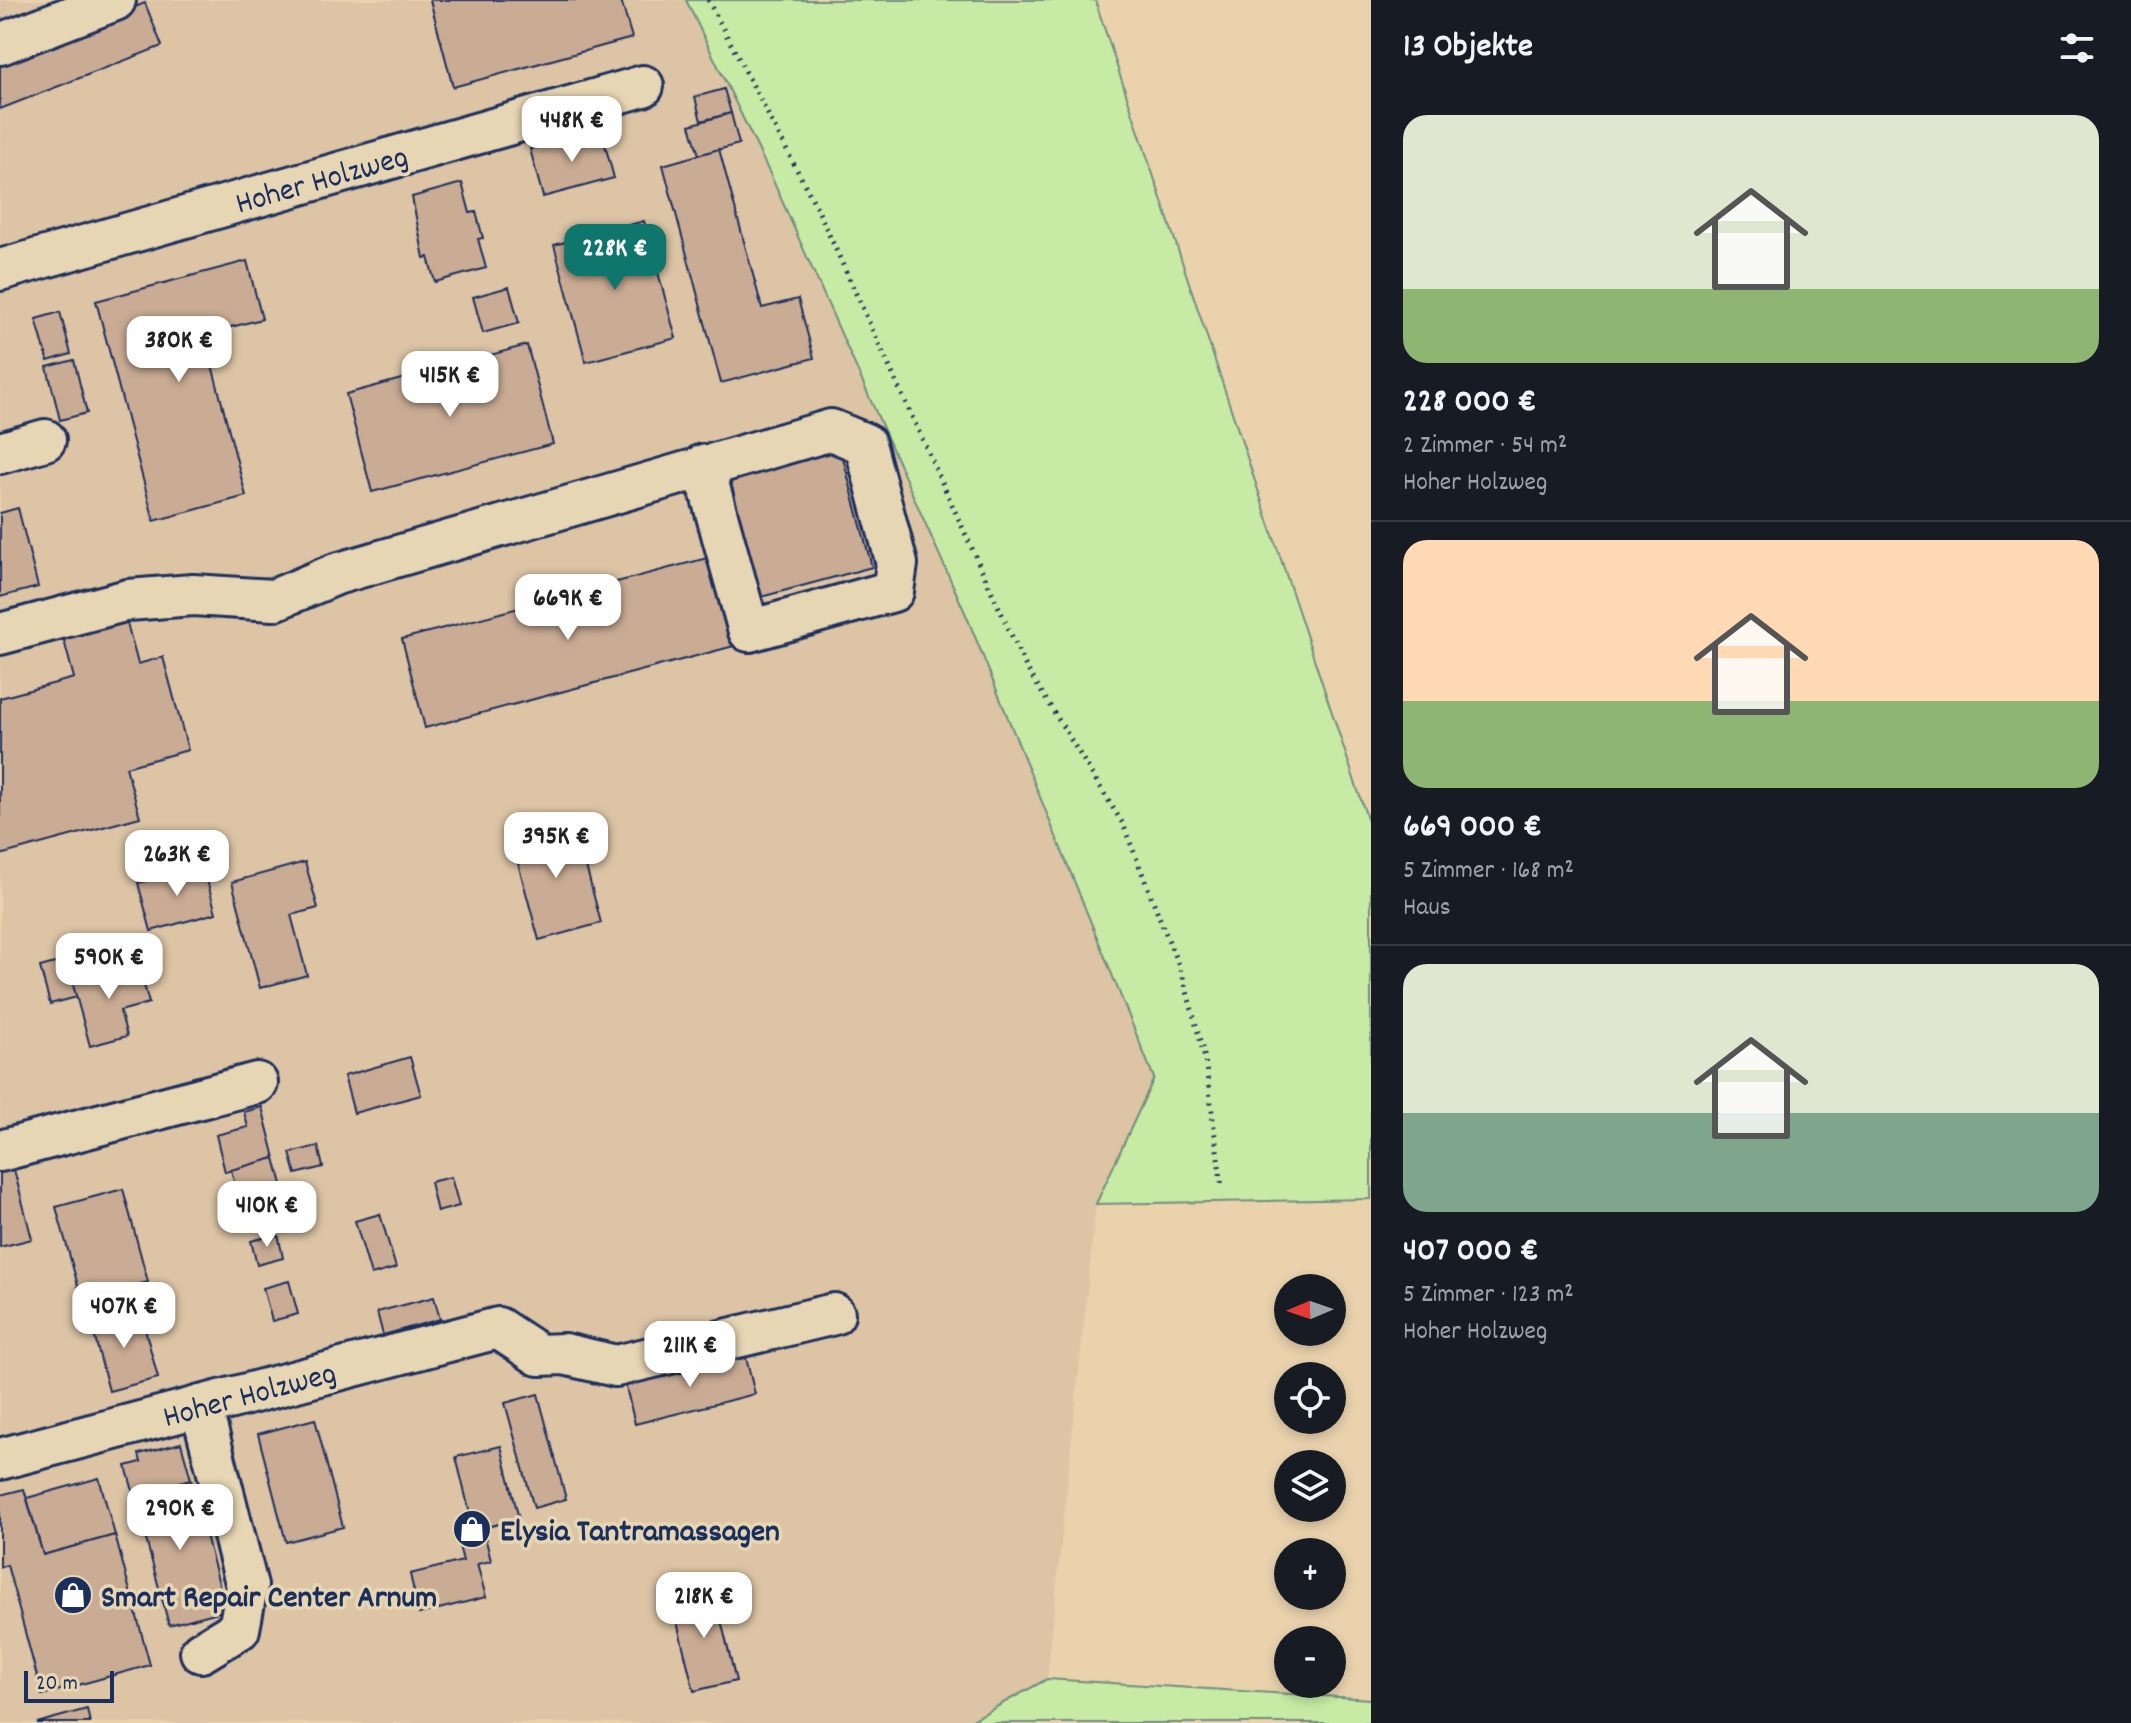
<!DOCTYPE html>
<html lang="de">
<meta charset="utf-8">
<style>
body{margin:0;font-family:Dekko,sans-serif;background:#242831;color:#f1f3f6;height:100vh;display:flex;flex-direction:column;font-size:30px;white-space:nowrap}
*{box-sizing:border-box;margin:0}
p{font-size:26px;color:#9ea1a6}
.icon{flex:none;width:44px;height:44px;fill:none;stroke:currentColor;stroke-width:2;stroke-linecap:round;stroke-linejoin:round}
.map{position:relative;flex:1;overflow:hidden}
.sheet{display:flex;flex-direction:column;background:#171b24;width:760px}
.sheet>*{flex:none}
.needle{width:52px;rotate:268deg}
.controls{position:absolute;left:1274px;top:1274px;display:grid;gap:16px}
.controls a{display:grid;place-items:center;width:72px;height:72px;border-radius:50%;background:#171b24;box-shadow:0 4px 12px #0003;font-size:40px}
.scale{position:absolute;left:24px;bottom:20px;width:90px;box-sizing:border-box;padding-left:8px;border:4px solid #1b2f5e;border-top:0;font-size:22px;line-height:28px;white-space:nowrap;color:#1b2f5e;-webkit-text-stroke:6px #e7d6b3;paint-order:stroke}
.price{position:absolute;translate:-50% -68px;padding:0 18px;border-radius:16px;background:#fff;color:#222;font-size:26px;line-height:52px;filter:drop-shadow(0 2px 4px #0008)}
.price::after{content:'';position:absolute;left:50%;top:48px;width:24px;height:18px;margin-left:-12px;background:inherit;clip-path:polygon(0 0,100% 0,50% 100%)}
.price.on{background:#0f766e;color:#fff}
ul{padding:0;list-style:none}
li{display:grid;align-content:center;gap:16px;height:424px;padding:0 32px}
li+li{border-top:2px solid #363941}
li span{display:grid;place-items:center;height:248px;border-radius:24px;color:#555}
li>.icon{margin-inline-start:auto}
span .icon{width:144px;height:144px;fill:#fffc;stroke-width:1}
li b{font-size:34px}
h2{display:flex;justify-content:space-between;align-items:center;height:96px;padding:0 32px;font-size:34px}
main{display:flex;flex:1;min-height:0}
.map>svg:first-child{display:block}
.built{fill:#dcc4a5}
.green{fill:#c7eba4;stroke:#718d81;stroke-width:2}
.building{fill:#caac94;stroke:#1b2f5e;stroke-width:2}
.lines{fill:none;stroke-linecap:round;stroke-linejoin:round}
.minor-casing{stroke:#1b2f5e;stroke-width:46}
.path{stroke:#1b2f5e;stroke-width:5;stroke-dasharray:2 6;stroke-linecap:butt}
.minor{stroke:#e7d6b3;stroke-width:40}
.labels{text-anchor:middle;stroke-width:7;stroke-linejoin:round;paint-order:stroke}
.street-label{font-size:32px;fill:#1b2f5e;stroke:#e7d6b3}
.poi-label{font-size:32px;font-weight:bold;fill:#1b2f5e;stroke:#e7d6b3;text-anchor:start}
</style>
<main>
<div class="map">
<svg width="1371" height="1723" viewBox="0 0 1371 1723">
<rect width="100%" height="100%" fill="#ead2ad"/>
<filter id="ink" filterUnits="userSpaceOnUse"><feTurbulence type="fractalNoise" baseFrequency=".0125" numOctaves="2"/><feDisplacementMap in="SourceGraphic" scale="16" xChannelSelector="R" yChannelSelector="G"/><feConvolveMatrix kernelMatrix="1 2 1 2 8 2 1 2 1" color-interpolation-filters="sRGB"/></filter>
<g filter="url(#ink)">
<path class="built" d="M 0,0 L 686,0 L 771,176 L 967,617 L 1155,1078 L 1096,1204 L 1047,1679 L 967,1723 L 0,1723 Z"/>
<g class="green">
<path d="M 686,0 L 1095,0 L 1371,830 L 1371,1199 L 1096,1204 L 1154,1078 L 967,617 L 771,176 Z"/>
<path d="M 1047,1679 L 1371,1699 L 1371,1723 L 967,1723 Z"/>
</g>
<g class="building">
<path d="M 430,0 L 621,0 L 632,38 L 453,87 Z"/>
<path d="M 145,3 L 162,46 L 0,109 L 0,60 Z"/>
<path d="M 724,89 L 731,113 L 701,121 L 695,97 Z"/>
<path d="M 731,113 L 739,144 L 699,155 L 690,125 Z"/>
<path d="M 601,130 L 614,178 L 543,197 L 530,149 Z"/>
<path d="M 719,149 L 762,308 L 798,299 L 814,358 L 721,383 L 663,165 Z"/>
<path d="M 462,183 L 470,213 L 476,212 L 483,238 L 478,239 L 486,268 L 435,282 L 428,257 L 424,258 L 412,197 Z"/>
<path d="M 644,221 L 676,338 L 586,362 L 554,245 Z"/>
<path d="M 247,261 L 262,319 L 204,334 L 246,496 L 154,521 L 96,301 Z"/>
<path d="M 509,287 L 519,323 L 483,333 L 473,297 Z"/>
<path d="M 60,312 L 71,354 L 48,361 L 36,319 Z"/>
<path d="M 527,345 L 553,444 L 372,492 L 346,394 Z"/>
<path d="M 74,360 L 87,413 L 60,420 L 47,367 Z"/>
<path d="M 840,447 L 872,567 L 761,597 L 729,476 Z"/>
<path d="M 18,508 L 38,587 L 0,597 L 0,513 Z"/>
<path d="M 711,557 L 734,646 L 425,728 L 402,639 Z"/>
<path d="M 124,612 L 138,664 L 163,657 L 188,750 L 126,767 L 140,817 L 0,855 L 0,698 L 74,678 L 61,629 Z"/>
<path d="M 574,821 L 601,923 L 539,940 L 511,838 Z"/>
<path d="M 305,862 L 318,908 L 291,915 L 307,975 L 260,988 L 232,882 Z"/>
<path d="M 203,866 L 216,913 L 151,931 L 138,883 Z"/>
<path d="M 66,960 L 77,997 L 50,1004 L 40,967 Z"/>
<path d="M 138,963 L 149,1003 L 120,1011 L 127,1036 L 90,1046 L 72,981 Z"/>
<path d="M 410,1057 L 421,1095 L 354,1113 L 344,1076 Z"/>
<path d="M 262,1107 L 275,1158 L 225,1172 L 216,1135 L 248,1127 L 244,1112 Z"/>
<path d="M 318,1146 L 323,1167 L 296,1174 L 290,1153 Z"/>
<path d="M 11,1158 L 32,1239 L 0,1247 L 0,1161 Z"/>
<path d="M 275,1158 L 287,1203 L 243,1214 L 231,1170 Z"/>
<path d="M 451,1177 L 459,1206 L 437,1212 L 430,1182 Z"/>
<path d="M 123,1189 L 148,1282 L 82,1300 L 56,1207 Z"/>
<path d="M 380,1214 L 396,1268 L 371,1275 L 355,1221 Z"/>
<path d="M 278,1234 L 283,1258 L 257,1265 L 251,1241 Z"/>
<path d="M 289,1281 L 298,1314 L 272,1321 L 263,1288 Z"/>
<path d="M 434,1297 L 440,1319 L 383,1335 L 377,1312 Z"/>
<path d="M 140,1310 L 158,1378 L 109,1391 L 91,1323 Z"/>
<path d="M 745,1354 L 755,1394 L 635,1424 L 625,1383 Z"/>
<path d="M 538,1394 L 566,1499 L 534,1508 L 505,1403 Z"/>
<path d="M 315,1419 L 343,1527 L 286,1542 L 258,1434 Z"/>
<path d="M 181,1443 L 191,1479 L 134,1495 L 126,1466 L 141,1462 L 139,1454 Z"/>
<path d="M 501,1446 L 519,1519 L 483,1528 L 491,1561 L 477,1564 L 486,1597 L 419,1614 L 410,1574 L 463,1561 L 455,1530 L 473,1526 L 456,1457 Z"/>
<path d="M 99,1478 L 115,1535 L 43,1555 L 27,1498 Z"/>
<path d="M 191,1479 L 226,1610 L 169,1625 L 134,1495 Z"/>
<path d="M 24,1489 L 43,1555 L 115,1535 L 150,1665 L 42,1695 L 7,1565 L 0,1567 L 0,1495 Z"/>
<path d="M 713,1588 L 736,1681 L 694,1691 L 671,1598 Z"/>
<path d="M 87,1709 L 90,1723 L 37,1723 Z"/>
</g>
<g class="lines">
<defs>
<g id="minor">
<path d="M 0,44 L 115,0"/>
<path d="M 0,270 L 643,86"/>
<path d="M 0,453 L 45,440"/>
<path d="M 0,634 L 128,600 L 193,595 L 274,600 L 336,574 L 831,430 L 865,444 L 897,564 L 893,591 L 749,631 L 703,465"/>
<path d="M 0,1151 L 257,1083"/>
<path d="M 0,1459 L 498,1328 L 539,1355 L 564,1354 L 616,1366 L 834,1314"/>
<path d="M 201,1652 L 239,1629 L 247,1586 L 201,1406"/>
</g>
</defs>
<use href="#minor" class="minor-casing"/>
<path class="path" d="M 708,0 L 817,208 L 1026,667 L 1123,824 L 1184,980 L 1205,1059 L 1222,1188"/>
<use href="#minor" class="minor"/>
</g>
</g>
<defs>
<symbol id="shop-disc" viewBox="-11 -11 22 22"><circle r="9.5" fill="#1b2f5e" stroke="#e7d6b3"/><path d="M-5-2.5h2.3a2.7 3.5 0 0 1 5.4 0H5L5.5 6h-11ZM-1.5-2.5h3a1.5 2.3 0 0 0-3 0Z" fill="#fff"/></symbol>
</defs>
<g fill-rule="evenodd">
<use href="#shop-disc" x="450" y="1507" width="44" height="44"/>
<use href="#shop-disc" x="51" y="1573" width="44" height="44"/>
</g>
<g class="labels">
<g class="street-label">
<text transform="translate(321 178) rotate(-16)" y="11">Hoher Holzweg</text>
<text transform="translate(249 1393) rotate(-15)" y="11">Hoher Holzweg</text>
</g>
<g class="poi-label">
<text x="500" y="1540">Elysia Tantramassagen</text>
<text x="101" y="1606">Smart Repair Center Arnum</text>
</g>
</g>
</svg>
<div class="controls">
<a><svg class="needle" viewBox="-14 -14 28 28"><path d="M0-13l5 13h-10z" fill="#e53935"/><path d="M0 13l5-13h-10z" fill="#9ea1a6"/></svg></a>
<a><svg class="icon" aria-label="locate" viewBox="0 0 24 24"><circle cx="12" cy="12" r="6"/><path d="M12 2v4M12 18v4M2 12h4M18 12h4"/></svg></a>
<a><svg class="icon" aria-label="layers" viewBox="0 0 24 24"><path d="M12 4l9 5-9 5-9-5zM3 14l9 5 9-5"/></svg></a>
<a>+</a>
<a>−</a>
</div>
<div class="scale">20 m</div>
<b class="price" style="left:572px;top:164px">448K €</b>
<b class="price on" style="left:615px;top:292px">228K €</b>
<b class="price" style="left:179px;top:384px">380K €</b>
<b class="price" style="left:450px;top:419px">415K €</b>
<b class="price" style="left:568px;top:642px">669K €</b>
<b class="price" style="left:556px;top:880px">395K €</b>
<b class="price" style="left:177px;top:898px">263K €</b>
<b class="price" style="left:109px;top:1001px">590K €</b>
<b class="price" style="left:267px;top:1249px">410K €</b>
<b class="price" style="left:124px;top:1350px">407K €</b>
<b class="price" style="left:690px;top:1389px">211K €</b>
<b class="price" style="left:180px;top:1552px">290K €</b>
<b class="price" style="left:704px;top:1640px">218K €</b>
</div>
<section class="sheet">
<h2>13 Objekte<svg class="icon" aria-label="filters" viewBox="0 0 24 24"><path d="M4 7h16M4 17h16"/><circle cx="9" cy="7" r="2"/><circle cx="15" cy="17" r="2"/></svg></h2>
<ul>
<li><span style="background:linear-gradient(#dfe7d0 70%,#8fb573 0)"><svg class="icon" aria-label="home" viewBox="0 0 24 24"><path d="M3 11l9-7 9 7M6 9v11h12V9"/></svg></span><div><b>228 000 €</b><p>2 Zimmer · 54 m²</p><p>Hoher Holzweg</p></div></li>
<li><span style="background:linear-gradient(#ffd9b3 65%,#8fb573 0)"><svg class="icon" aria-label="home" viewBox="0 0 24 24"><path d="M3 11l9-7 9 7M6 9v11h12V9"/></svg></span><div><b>669 000 €</b><p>5 Zimmer · 168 m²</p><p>Haus</p></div></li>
<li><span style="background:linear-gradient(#dfe7d0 60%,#7fa58c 0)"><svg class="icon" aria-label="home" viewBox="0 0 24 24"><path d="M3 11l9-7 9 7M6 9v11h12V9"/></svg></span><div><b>407 000 €</b><p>5 Zimmer · 123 m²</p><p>Hoher Holzweg</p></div></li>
</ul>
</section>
</main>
